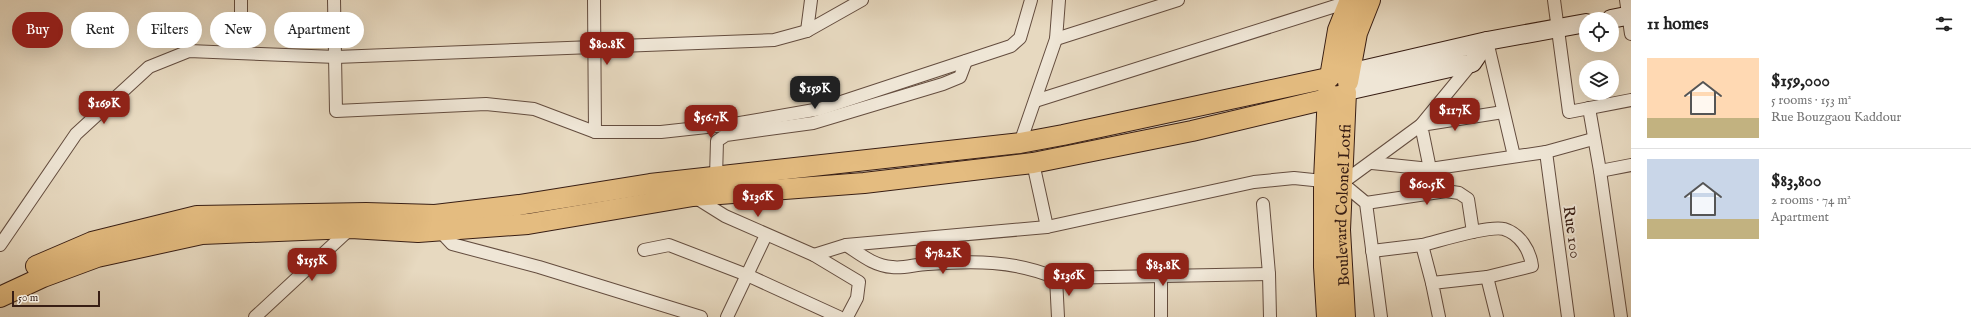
<!DOCTYPE html>
<meta charset="utf-8">
<style>
body{margin:0;font-family:"IM FELL English",serif;background:#f6f6f6;color:#222;height:100vh;display:flex;flex-direction:column;font-size:15px;white-space:nowrap}
*{box-sizing:border-box;margin:0}
p{font-size:13px;color:#767676}
.icon{flex:none;width:22px;height:22px;fill:none;stroke:currentColor;stroke-width:2;stroke-linecap:round;stroke-linejoin:round}
.map{position:relative;flex:1;overflow:hidden}
.details{display:flex;flex-direction:column;background:#fff;width:340px}
.details>*{flex:none}
.guide{position:absolute;left:12px;top:12px;width:380px;height:36px;display:flex;gap:8px}
.tools{position:absolute;left:1579px;top:12px;display:grid;gap:8px}
.tools a{display:grid;place-items:center;width:40px;height:40px;border-radius:50%;background:#fff;box-shadow:0 4px 16px #0002;font-size:20px}
.scale{position:absolute;left:12px;bottom:10px;width:88px;box-sizing:border-box;padding-left:4px;border:2px solid #381e14;border-top:0;font-size:11px;line-height:14px;white-space:nowrap;color:#381e14;-webkit-text-stroke:3px #efe6d6;paint-order:stroke}
.price{position:absolute;translate:-50% -34px;padding:0 9px;border-radius:8px;background:#8f2418;color:#fff;font-size:13px;line-height:26px;filter:drop-shadow(0 1px 2px #0008)}
.price::after{content:'';position:absolute;left:50%;top:24px;width:12px;height:9px;margin-left:-6px;background:inherit;clip-path:polygon(0 0,100% 0,50% 100%)}
.price.selected{background:#222;color:#fff}
ul{padding:0;list-style:none}
li{display:flex;align-items:center;gap:12px;height:100px;padding:0 16px}
li+li{border-top:1px solid #e0e0e0}
li span{display:grid;place-items:center;flex:none;width:112px;height:80px;border-radius:0px;color:#555}
li>.icon{margin-inline-start:auto}
span .icon{width:48px;height:48px;fill:#fffc;stroke-width:1}
li b{font-size:17px}
h2{display:flex;justify-content:space-between;align-items:center;height:48px;padding:0 16px;font-size:17px}
.tag{padding:0 14px;border-radius:18px;background:#fff;box-shadow:0 4px 16px #0002;font-size:14px;line-height:36px}
.tag.selected{background:#8f2418;color:#fff}
main{display:flex;flex:1;min-height:0}
.map>svg:first-child{display:block}
.lines{fill:none;stroke-linecap:round;stroke-linejoin:round}
.minor-casing{stroke:#644d3f;stroke-width:14}
.secondary-casing{stroke:#381e14;stroke-width:20}
.primary-casing{stroke:#381e14;stroke-width:22}
.minor{stroke:#efe6d6;stroke-width:12}
.secondary{stroke:#efe6d6;stroke-width:18}
.primary{stroke:#e4bc80;stroke-width:20}
.labels{text-anchor:middle;stroke-width:4;stroke-linejoin:round;paint-order:stroke}
.street-label{font-size:16px;fill:#381e14;stroke:#efe6d6}
</style>
<main>
<div class="map">
<svg width="1631" height="317" viewBox="0 0 1631 317">
<rect width="100%" height="100%" fill="#e7d9c0"/>
<filter id="stains"><feTurbulence type="fractalNoise" baseFrequency=".005" numOctaves="4"/><feColorMatrix values="0 0 0 0 .2 0 0 0 0 .09 0 0 0 0 .02 0 0 0 .5 -.17"/></filter>
<radialGradient id="worn" r=".72"><stop offset=".6" stop-color="#630" stop-opacity="0"/><stop offset="1" stop-color="#630" stop-opacity=".3"/></radialGradient>
<g class="lines">
<defs>
<g id="minor">
<path d="M 241,0 L 241,52"/>
<path d="M 334,0 L 336,111 L 486,104 L 534,109 L 595,132 L 661,132 L 734,124 L 820,109 L 1011,46 L 1020,38 L 1031,0"/>
<path d="M 594,0 L 595,132"/>
<path d="M 1554,0 L 1569,112 L 1631,100"/>
<path d="M 1626,0 L 1631,34"/>
<path d="M 807,31 L 811,0"/>
<path d="M 1056,39 L 1178,0"/>
<path d="M 1487,41 L 1514,156"/>
<path d="M 1035,101 L 1348,2 L 1353,3"/>
<path d="M 1589,108 L 1600,171 L 1621,317"/>
<path d="M 1020,143 L 1056,39 L 1059,0"/>
<path d="M 1546,152 L 1568,317"/>
<path d="M 1033,163 L 1047,227"/>
<path d="M 1372,163 L 1430,169 L 1546,152 L 1593,139"/>
<path d="M 1430,169 L 1421,125 L 1503,112"/>
<path d="M 1600,171 L 1631,165"/>
<path d="M 716,177 L 717,141 L 726,135 L 813,123 L 943,84 L 960,77 L 966,61"/>
<path d="M 1342,183 L 1421,125 L 1472,63"/>
<path d="M 693,196 L 725,216 L 814,255 L 859,282 L 857,298 L 847,317"/>
<path d="M 1366,203 L 1446,191 L 1459,193 L 1468,199 L 1473,232"/>
<path d="M 1263,204 L 1269,274 L 1270,317"/>
<path d="M 437,228 L 452,244 L 539,267 L 701,317"/>
<path d="M 0,245 L 76,134 L 149,67 L 189,51 L 336,57 L 774,40 L 807,31 L 862,0"/>
<path d="M 846,245 C 860,254 874,266 892,267 C 903,269 916,264 928,264 C 973,261 1014,260 1056,278 L 1269,274"/>
<path d="M 1422,245 C 1439,241 1489,225 1504,229 C 1520,234 1530,250 1532,266 L 1487,277 L 1432,283 L 1439,317"/>
<path d="M 644,250 L 669,245 L 747,275 L 839,317"/>
<path d="M 1372,251 L 1422,245 L 1432,283"/>
<path d="M 814,255 L 846,245 L 1047,227 L 1254,182 L 1294,178 L 1342,183 L 1366,203 L 1381,317"/>
<path d="M 1161,275 L 1161,317"/>
<path d="M 1487,277 L 1497,317"/>
<path d="M 1056,278 L 1058,317"/>
<path d="M 255,317 L 351,228"/>
<path d="M 727,317 L 766,235"/>
</g>
<g id="secondary">
<path d="M 1611,19 L 1631,15"/>
<path d="M 1487,41 L 1586,23"/>
<path d="M 1338,74 L 1349,73 L 1487,41 L 1472,63 L 1347,91"/>
</g>
<g id="primary">
<path d="M 1330,77 L 1338,30 L 1350,0"/>
<path d="M 1348,82 L 1357,33 L 1370,0"/>
<path d="M 36,266 L 92,242 L 197,216 L 366,213 L 435,215 L 519,205 L 650,184 L 1020,143 L 1063,135 L 1328,78"/>
<path d="M 0,297 L 43,277 L 97,257 L 202,234 L 351,228 L 418,232 L 528,224 L 693,196 L 864,183 L 1033,163 L 1192,131 L 1339,96"/>
<path d="M 1327,317 L 1324,267 L 1324,180 L 1328,93"/>
<path id="s1" d="M 1345,317 L 1340,230 L 1346,92"/>
</g>
</defs>
<use href="#minor" class="minor-casing"/>
<use href="#secondary" class="secondary-casing"/>
<use href="#primary" class="primary-casing"/>
<use href="#minor" class="minor"/>
<use href="#secondary" class="secondary"/>
<use href="#primary" class="primary"/>
</g>
<g class="labels">
<g class="street-label">
<text dy="6" stroke="none"><textPath href="#s1" startOffset="112">Boulevard Colonel Lotfi</textPath></text>
<text transform="translate(1573 232) rotate(82)" y="6">Rue 100</text>
</g>
</g>
<rect width="100%" height="100%" filter="url(#stains)"/>
<rect width="100%" height="100%" fill="url(#worn)"/>
</svg>
<div class="tools">
<a><svg class="icon" aria-label="locate" viewBox="0 0 24 24"><circle cx="12" cy="12" r="6"/><path d="M12 2v4M12 18v4M2 12h4M18 12h4"/></svg></a>
<a><svg class="icon" aria-label="layers" viewBox="0 0 24 24"><path d="M12 4l9 5-9 5-9-5zM3 14l9 5 9-5"/></svg></a>
</div>
<div class="scale">50 m</div>
<b class="price" style="left:607px;top:66px">$80.8K</b>
<b class="price selected" style="left:815px;top:110px">$159K</b>
<b class="price" style="left:104px;top:125px">$169K</b>
<b class="price" style="left:1455px;top:132px">$117K</b>
<b class="price" style="left:711px;top:139px">$56.7K</b>
<b class="price" style="left:1427px;top:206px">$60.5K</b>
<b class="price" style="left:758px;top:218px">$136K</b>
<b class="price" style="left:943px;top:275px">$78.2K</b>
<b class="price" style="left:312px;top:282px">$155K</b>
<b class="price" style="left:1163px;top:287px">$83.8K</b>
<b class="price" style="left:1069px;top:297px">$136K</b>
<div class="guide">
<a class="tag selected">Buy</a>
<a class="tag">Rent</a>
<a class="tag">Filters</a>
<a class="tag">New</a>
<a class="tag">Apartment</a>
</div>
</div>
<section class="details">
<h2>11 homes<svg class="icon" aria-label="filters" viewBox="0 0 24 24"><path d="M4 7h16M4 17h16"/><circle cx="9" cy="7" r="2"/><circle cx="15" cy="17" r="2"/></svg></h2>
<ul>
<li><span style="background:linear-gradient(#ffd9b3 75%,#c2b280 0)"><svg class="icon" aria-label="home" viewBox="0 0 24 24"><path d="M3 11l9-7 9 7M6 9v11h12V9"/></svg></span><div><b>$159,000</b><p>5 rooms · 153 m²</p><p>Rue Bouzgaou Kaddour</p></div></li>
<li><span style="background:linear-gradient(#c9d6e8 75%,#c2b280 0)"><svg class="icon" aria-label="home" viewBox="0 0 24 24"><path d="M3 11l9-7 9 7M6 9v11h12V9"/></svg></span><div><b>$83,800</b><p>2 rooms · 74 m²</p><p>Apartment</p></div></li>
</ul>
</section>
</main>
